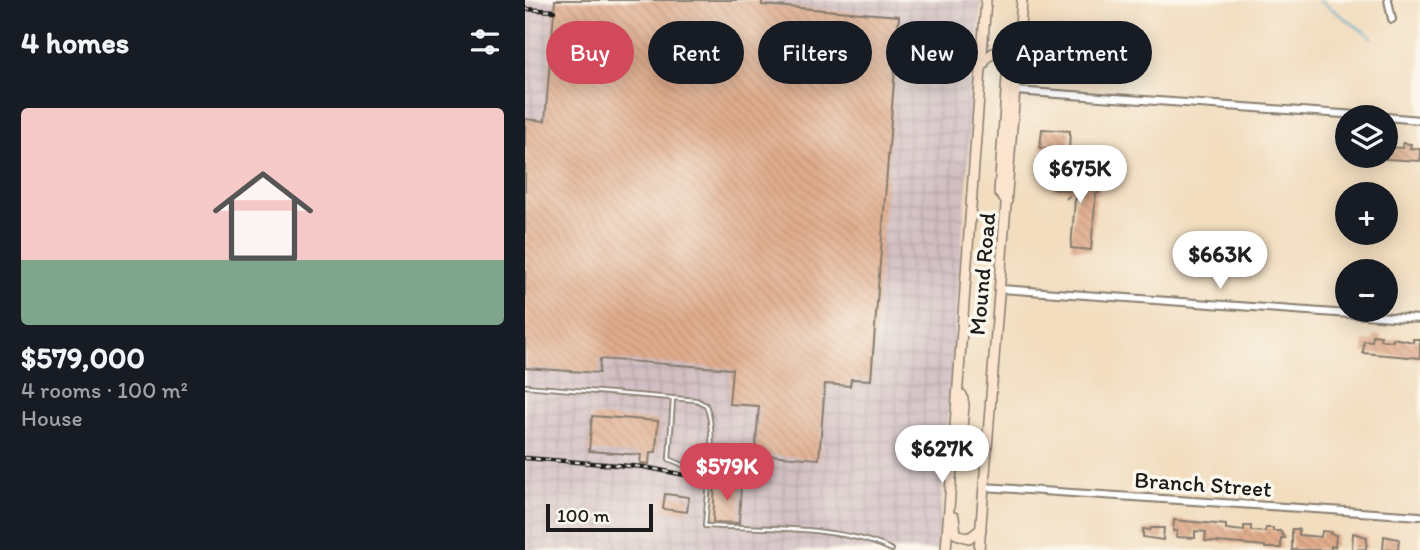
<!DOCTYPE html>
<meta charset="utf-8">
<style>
body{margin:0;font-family:Itim,sans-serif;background:#20242c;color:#f1f3f6;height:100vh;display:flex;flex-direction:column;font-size:26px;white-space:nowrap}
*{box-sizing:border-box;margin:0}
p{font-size:23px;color:#9ea1a6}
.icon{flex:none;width:38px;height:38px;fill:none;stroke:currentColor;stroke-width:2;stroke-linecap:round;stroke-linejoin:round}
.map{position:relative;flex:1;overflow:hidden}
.drawer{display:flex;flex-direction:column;background:#171b24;width:525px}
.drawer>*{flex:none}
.top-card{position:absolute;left:21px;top:21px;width:665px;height:63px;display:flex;gap:14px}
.fabs{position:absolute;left:810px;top:105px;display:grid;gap:14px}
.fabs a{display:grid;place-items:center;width:63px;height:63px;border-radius:50%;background:#171b24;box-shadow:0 4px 18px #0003;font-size:35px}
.scale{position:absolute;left:21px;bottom:18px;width:107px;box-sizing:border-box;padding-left:7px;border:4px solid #1c1c1c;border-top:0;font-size:19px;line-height:24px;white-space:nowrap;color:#1c1c1c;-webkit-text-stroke:5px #fbf7ec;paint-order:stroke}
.price{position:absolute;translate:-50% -60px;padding:0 16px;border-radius:24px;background:#fff;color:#222;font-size:23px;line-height:46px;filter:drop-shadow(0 2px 4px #0008)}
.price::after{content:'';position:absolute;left:50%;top:42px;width:21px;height:16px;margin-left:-10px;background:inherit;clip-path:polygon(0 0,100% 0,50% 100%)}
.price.on{background:#d1495b;color:#fff}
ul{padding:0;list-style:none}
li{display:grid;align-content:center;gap:14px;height:371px;padding:0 21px}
li span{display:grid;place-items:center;height:217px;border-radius:7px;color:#555}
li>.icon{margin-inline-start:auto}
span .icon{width:126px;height:126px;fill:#fffc;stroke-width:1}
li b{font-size:30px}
h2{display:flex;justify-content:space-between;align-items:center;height:84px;padding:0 21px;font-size:30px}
.chip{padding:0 24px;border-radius:32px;background:#171b24;box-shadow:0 4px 18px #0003;font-size:24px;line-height:63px}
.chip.on{background:#d1495b;color:#fff}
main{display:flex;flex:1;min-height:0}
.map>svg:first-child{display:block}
.industrial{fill:url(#industrial-grid)}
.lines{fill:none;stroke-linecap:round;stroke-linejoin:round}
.stream{stroke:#4da6cb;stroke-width:2}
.building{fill:url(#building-back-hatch)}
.service-casing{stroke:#877c6e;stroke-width:6}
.minor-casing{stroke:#877c6e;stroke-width:10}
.secondary-casing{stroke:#877c6e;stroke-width:12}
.path{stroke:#877c6e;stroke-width:2;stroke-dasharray:5 5;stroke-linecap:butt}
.service{stroke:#fff;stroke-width:2.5}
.minor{stroke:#fff;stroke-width:6}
.secondary{stroke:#fce5cf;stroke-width:9}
.rail-casing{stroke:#1c1c1c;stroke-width:4.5}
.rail{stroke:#fbf7ec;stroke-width:2;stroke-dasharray:5;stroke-linecap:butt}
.labels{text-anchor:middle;stroke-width:7;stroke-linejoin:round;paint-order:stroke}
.street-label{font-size:23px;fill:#1c1c1c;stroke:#fbf7ec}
</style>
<main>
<section class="drawer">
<h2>4 homes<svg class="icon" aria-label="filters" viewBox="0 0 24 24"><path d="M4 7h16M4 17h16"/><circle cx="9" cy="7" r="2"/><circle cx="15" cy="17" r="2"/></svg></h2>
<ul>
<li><span style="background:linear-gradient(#f6c9c9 70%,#7fa58c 0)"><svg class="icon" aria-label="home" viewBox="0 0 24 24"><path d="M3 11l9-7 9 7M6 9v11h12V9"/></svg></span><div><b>$579,000</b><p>4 rooms · 100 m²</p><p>House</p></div></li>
</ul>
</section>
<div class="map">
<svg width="895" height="550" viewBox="0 0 895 550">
<defs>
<pattern id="industrial-grid" width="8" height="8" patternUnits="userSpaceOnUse" patternTransform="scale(1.75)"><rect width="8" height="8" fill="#d2bec2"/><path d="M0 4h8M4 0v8" fill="none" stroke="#b4a3a6"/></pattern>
<pattern id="building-back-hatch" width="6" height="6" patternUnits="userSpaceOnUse" patternTransform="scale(1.75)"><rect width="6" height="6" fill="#e0ac8c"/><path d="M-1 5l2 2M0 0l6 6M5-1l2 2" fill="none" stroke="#c09378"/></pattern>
</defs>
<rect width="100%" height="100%" fill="#fbf7ec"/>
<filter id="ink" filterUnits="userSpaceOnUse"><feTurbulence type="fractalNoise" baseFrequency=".0143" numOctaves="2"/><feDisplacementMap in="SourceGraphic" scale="14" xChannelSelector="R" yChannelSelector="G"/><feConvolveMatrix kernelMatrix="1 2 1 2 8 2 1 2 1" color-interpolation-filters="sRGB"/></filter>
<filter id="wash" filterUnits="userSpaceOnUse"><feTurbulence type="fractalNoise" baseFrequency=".00686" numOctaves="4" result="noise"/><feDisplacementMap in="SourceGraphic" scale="28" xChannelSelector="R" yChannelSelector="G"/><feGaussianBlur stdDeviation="1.57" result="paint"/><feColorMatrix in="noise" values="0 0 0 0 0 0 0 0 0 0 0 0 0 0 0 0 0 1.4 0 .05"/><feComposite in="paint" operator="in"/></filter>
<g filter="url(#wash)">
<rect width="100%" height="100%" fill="#f2ddbf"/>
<path class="industrial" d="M 0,0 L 456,0 L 413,550 L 0,550 Z"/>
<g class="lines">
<path class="stream" d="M 794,0 L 848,38"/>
</g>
<g id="blocks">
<g class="building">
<path d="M 30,0 L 237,0 L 237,5 L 374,16 L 346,380 L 326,379 L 325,386 L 300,384 L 294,459 L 230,454 L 234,406 L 204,404 L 207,369 L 75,359 L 74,373 L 0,368 L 0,119 L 20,121 Z"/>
<path d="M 527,28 L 584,32 L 587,34 L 584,60 L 581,62 L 540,58 L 540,56 L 522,53 L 523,31 Z"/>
<path d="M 517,129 L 545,131 L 544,150 L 515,148 Z"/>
<path d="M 878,143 L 886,144 L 885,148 L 895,149 L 895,161 L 861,159 L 861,147 L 878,148 Z"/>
<path d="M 529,172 L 569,175 L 569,181 L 575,181 L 574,193 L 571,193 L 566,250 L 546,248 L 550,200 L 557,192 L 527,189 Z"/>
<path d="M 848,335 L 856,336 L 855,340 L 868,341 L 868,338 L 888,342 L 888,339 L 895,339 L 895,358 L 838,353 L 839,341 L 847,342 Z"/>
<path d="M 67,416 L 133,421 L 131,452 L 125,452 L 124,464 L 115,463 L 116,455 L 64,451 Z"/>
<path d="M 190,483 L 216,485 L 214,523 L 188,522 Z"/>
<path d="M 140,494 L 164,497 L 162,512 L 138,509 Z"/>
<path d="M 649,520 L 701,525 L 701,529 L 719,531 L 719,526 L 726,526 L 726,531 L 740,532 L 741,528 L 748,528 L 748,531 L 755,531 L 760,538 L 756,538 L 756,548 L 740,548 L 740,546 L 680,541 L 681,532 L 670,531 L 670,538 L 651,537 L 652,531 L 648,531 Z"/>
<path d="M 626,528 L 639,528 L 638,540 L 618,537 L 618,529 L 625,530 Z"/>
<path d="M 767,529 L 774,529 L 774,535 L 796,537 L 797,531 L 806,532 L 805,534 L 811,535 L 810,547 L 806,546 L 806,550 L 767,550 Z"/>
<path d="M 828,533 L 842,537 L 841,549 L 827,550 Z"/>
<path d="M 859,536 L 874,539 L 873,550 L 858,550 Z"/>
</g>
</g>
</g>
<g filter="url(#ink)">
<use href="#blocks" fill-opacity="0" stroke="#877c6e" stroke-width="2"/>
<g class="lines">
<defs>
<g id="service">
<path d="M 0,386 L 171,400 L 181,405 C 193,433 182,494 180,526 C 235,529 318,525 367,550"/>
<path d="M 148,399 L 144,459 L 158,465 L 184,468"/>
</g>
<g id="minor">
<path d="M 863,0 L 867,19"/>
<path d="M 490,91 L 860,117"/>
<path d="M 861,117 L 895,120"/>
<path d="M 476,289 L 895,319"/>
<path d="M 458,487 L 895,516"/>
</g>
<g id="secondary">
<path d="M 457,67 L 461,59 L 468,53 L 479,55 L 483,63 L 474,193 L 482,201"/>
<path d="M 434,464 L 439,405 L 437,395"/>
<path d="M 429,517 L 431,534 L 444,538 L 456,529"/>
<path d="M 421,550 L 461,0"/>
<path d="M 454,550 L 497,0"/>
</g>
</defs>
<use href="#service" class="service-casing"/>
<use href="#minor" class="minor-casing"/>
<use href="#secondary" class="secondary-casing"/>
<path class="path" d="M 541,199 L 548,192"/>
<use href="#service" class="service"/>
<use href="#minor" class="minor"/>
<use href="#secondary" class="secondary"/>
<defs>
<g id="rail">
<path d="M 0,9 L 29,11"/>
<path d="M 0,458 L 119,467 L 165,476 L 221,480"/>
</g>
</defs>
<use href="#rail" class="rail-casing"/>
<use href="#rail" class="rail"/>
</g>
</g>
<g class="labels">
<g class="street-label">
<text transform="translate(457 274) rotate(-85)" y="8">Mound Road</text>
<text transform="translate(678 484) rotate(4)" y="8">Branch Street</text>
</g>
</g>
</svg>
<div class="fabs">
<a><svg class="icon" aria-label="layers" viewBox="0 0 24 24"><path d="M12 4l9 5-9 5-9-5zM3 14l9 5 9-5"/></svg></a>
<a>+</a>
<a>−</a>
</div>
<div class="scale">100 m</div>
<b class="price" style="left:555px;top:205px">$675K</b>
<b class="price" style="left:695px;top:291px">$663K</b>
<b class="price" style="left:417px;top:485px">$627K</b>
<b class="price on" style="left:202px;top:503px">$579K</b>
<div class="top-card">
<a class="chip on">Buy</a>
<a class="chip">Rent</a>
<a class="chip">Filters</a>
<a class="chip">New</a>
<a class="chip">Apartment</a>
</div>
</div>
</main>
